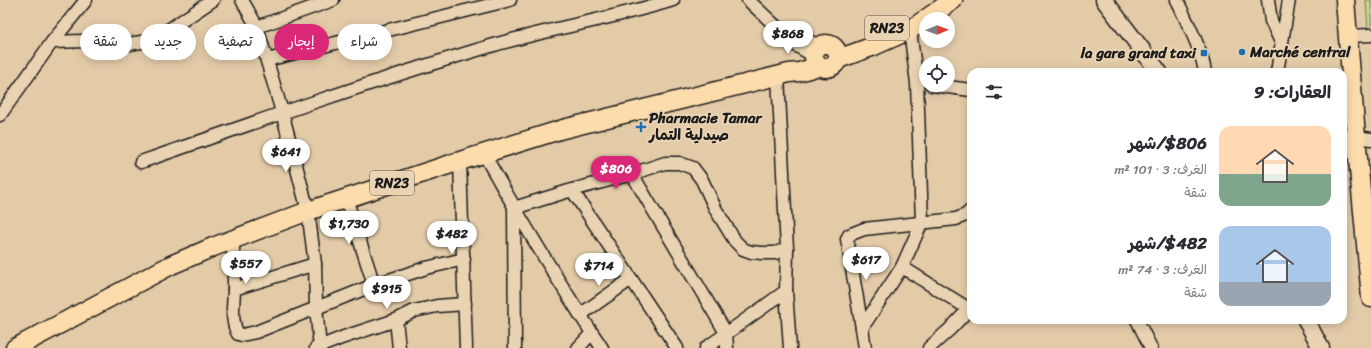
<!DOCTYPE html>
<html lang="ar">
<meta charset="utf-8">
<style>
body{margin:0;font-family:Sriracha,"Playpen Sans Arabic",sans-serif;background:#f7f7f7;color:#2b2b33;direction:rtl;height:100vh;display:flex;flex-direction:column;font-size:15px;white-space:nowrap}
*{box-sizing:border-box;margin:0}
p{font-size:13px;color:#7c7c81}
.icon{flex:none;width:22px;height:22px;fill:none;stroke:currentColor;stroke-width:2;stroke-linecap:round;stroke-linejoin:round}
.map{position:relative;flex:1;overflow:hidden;direction:ltr}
.panel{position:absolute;left:967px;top:68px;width:380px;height:256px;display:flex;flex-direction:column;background:#fff;border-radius:12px;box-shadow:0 2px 10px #0003;direction:rtl}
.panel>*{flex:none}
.guide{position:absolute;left:12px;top:24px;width:380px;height:36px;direction:rtl;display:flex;gap:8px}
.needle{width:26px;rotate:89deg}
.tools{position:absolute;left:919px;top:12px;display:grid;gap:8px}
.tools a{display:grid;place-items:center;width:36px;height:36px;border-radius:50%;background:#fff;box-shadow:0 2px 10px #0003;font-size:20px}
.price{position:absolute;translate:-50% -34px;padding:0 9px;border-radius:14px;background:#fff;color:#222;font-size:13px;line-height:26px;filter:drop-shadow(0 1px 2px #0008)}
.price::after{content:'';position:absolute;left:50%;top:24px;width:12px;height:9px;margin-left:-6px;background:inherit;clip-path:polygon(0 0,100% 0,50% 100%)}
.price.active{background:#db2777;color:#fff}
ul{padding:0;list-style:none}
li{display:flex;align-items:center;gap:12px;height:100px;padding:0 16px}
li span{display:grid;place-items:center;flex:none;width:112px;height:80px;border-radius:12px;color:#555}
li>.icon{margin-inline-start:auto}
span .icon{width:48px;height:48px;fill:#fffc;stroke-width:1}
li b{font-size:17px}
h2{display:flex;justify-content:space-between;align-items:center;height:48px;padding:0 16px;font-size:17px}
.chip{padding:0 14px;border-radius:18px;background:#fff;box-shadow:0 2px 10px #0003;font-size:14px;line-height:36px}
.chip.active{background:#db2777;color:#fff}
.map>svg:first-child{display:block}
.green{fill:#c5db91;stroke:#707c56}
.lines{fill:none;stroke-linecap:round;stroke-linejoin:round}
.street-casing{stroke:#1c1c1c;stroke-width:15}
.secondary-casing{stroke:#1c1c1c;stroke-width:19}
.primary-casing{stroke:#1c1c1c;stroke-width:21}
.street{stroke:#e9d3b2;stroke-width:12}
.secondary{stroke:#e9d3b2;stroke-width:16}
.primary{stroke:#fddcac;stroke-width:18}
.poi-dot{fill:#1f6fb2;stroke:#e9d3b2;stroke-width:1.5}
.labels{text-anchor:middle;stroke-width:4;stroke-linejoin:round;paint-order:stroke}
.shield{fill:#e9d3b2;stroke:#5a5349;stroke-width:1}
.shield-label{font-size:14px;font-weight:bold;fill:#1c1c1c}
.poi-label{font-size:15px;font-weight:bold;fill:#1c1c1c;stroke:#e9d3b2;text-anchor:start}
</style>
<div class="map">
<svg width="1371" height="348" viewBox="0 0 1371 348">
<rect width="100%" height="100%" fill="#e3cba8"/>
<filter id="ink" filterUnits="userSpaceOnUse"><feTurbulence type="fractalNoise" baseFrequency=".025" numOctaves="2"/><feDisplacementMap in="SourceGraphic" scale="8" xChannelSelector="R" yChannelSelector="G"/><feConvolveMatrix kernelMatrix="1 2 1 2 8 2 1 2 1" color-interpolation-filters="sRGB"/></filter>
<g filter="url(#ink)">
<path class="green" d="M 1366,0 L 1371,0 L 1371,30 L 1368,31 Z"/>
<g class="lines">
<defs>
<g id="street">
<path d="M 242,0 L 257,27 L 282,112 L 308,211 L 315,264 L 316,307 L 320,348"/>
<path d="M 748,0 L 782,32 L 787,40 L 814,56"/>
<path d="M 1177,0 C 1187,23 1201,47 1205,72"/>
<path d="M 1268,0 L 1271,21 L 1282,44"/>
<path d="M 257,27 L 333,0"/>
<path d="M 782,32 L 795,35 L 820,46"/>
<path d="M 1347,36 L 1371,35"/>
<path d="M 52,42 L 82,41 L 129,44 L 147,41 L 164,33 L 213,0"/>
<path d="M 267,60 L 510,0"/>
<path d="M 1277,72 L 1289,0"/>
<path d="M 778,76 L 787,249 L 786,291 L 790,348"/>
<path d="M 932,85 L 971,90"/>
<path d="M 0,115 L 52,42 L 86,0"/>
<path d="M 1343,135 L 1371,139"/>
<path d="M 484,154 C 521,220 560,285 602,348"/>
<path d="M 460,161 L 466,348"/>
<path d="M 141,162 C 258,121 375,80 494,45 C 553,28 615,18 673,0"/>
<path d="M 632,174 L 726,333 L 727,348"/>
<path d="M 572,190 L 677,348"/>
<path d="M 346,198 L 374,285"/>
<path d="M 233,240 C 233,256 234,272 234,287 C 234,303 230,320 238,334 L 242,335 L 256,332 L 374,285 L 426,268 L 464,259"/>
<path d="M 902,267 L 969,309"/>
<path d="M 234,289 L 315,264"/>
<path d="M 580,315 L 631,279"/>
<path d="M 396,320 L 399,348"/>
<path d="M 1137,320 L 1151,348"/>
<path d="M 862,328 L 847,239 L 849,235 L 864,229 L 956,219 L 966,215 L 971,210"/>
<path d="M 316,348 L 344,337 L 396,320 L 414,311 L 437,306 L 465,304"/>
<path d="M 515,348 L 514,208 L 572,190 L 632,174 L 665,163 L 679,163 L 693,168 L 702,180 L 716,210 L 735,241 L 743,249 L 751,252 L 762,253 L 775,253 L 787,249"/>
<path d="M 578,348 L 592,333"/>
<path d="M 706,348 L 786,291"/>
<path d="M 865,348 L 862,328 L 902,267 L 922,222 L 917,83 L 910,30"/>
<path d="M 929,348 L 950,329 L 971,307"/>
</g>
<g id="secondary">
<path d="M 1104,0 L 1159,72"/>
<path d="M 1306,320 L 1321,348"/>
</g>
<g id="primary">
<path d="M 1345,0 L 1356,137 L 1371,298"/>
<circle cx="826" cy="56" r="12"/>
<path d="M 838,59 L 874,46 L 910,30 L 953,0"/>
<path d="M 15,348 L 171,265 L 213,247 L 308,211 L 460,161 L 563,129 L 789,73 L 799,72 L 819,66"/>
</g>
</defs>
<use href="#street" class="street-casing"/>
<use href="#secondary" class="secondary-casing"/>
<use href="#primary" class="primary-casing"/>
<use href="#street" class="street"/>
<use href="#secondary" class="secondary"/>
<use href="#primary" class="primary"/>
</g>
</g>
<g class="poi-dot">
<circle cx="1242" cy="52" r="4"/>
<rect x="1200" y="49" width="8" height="8" rx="2"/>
<path d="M639 121h4v4h4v4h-4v4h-4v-4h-4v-4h4z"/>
</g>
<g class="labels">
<g class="shield">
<rect x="865" y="16" width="44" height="24" rx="3"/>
<rect x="370" y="171" width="44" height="24" rx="3"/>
</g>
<g class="shield-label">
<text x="887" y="33">RN23</text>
<text x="392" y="188">RN23</text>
</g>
<g class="poi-label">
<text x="1250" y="57">Marché central</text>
<text x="1196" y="58" text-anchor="end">la gare grand taxi</text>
<text x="649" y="123">Pharmacie Tamar<tspan x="649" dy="17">صيدلية التمار</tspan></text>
</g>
</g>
</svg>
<div class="tools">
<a><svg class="needle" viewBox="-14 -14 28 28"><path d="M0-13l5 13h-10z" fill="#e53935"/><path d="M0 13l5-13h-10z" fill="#7c7c81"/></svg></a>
<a><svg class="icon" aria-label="locate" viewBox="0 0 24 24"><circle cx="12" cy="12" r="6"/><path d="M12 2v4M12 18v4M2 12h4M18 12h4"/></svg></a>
</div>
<b class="price" style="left:788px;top:55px">$868</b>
<b class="price" style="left:286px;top:173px">$641</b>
<b class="price active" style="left:616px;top:190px">$806</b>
<b class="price" style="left:349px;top:245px">$1,730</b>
<b class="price" style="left:452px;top:255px">$482</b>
<b class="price" style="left:866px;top:281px">$617</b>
<b class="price" style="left:246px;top:285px">$557</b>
<b class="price" style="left:599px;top:287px">$714</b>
<b class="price" style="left:387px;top:310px">$915</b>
<div class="guide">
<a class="chip">شراء</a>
<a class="chip active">إيجار</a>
<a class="chip">تصفية</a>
<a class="chip">جديد</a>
<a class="chip">شقة</a>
</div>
<section class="panel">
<h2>العقارات: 9<svg class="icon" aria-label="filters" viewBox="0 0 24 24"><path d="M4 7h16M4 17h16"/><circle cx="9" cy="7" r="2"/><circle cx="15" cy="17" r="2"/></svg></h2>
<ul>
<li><span style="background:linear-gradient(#ffd9b3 60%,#7fa58c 0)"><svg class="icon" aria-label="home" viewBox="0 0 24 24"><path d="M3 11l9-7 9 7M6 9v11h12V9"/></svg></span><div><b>$806/شهر</b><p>الغرف: 3 · 101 m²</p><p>شقة</p></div></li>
<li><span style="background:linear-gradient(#a9c7e8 70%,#9aa5b1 0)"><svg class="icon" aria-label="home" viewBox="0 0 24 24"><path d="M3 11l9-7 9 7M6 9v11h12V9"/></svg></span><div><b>$482/شهر</b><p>الغرف: 3 · 74 m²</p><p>شقة</p></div></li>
</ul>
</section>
</div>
